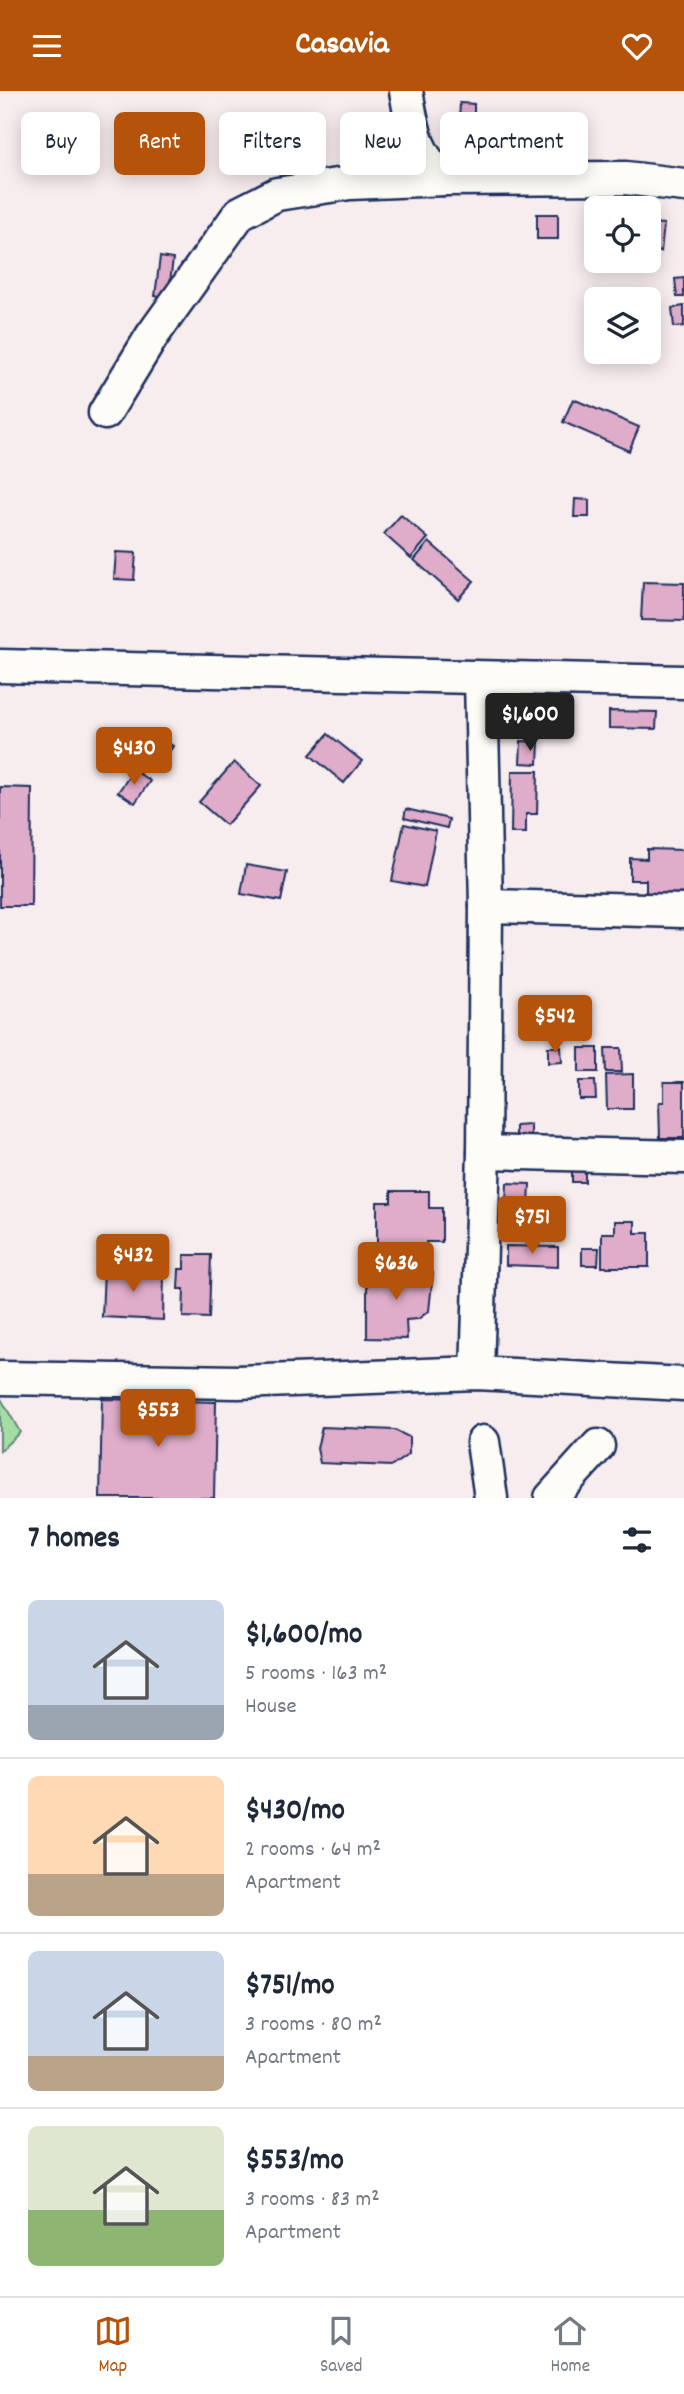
<!DOCTYPE html>
<meta charset="utf-8">
<style>
body{margin:0;font-family:Dekko,sans-serif;background:#f6f6f7;color:#1f2937;height:100vh;display:flex;flex-direction:column;font-size:26px;white-space:nowrap}
*{box-sizing:border-box;margin:0}
p{font-size:23px;color:#747a83}
.icon{flex:none;width:38px;height:38px;fill:none;stroke:currentColor;stroke-width:2;stroke-linecap:round;stroke-linejoin:round}
.map{position:relative;height:1407px;overflow:hidden}
.sheet{display:flex;flex-direction:column;background:#fff;flex:1}
.sheet>*{flex:none}
.hud{position:absolute;left:21px;top:21px;width:642px;height:63px;display:flex;gap:14px}
.buttons{position:absolute;left:584px;top:105px;display:grid;gap:14px}
.buttons a{display:grid;place-items:center;width:77px;height:77px;border-radius:10px;background:#fff;box-shadow:0 4px 18px #0003;font-size:35px}
.price{position:absolute;translate:-50% -60px;padding:0 16px;border-radius:7px;background:#b45309;color:#fff;font-size:23px;line-height:46px;filter:drop-shadow(0 2px 4px #0008)}
.price::after{content:'';position:absolute;left:50%;top:42px;width:21px;height:16px;margin-left:-10px;background:inherit;clip-path:polygon(0 0,100% 0,50% 100%)}
.price.on{background:#222;color:#fff}
ul{padding:0;list-style:none}
li{display:flex;align-items:center;gap:21px;height:175px;padding:0 28px}
li+li{border-top:2px solid #e0e1e3}
li span{display:grid;place-items:center;flex:none;width:196px;height:140px;border-radius:10px;color:#555}
li>.icon{margin-inline-start:auto}
span .icon{width:84px;height:84px;fill:#fffc;stroke-width:1}
li b{font-size:30px}
h2{display:flex;justify-content:space-between;align-items:center;height:84px;padding:0 28px;font-size:30px}
.chip{padding:0 24px;border-radius:10px;background:#fff;box-shadow:0 4px 18px #0003;font-size:24px;line-height:63px}
.chip.on{background:#b45309;color:#fff}
header{display:flex;justify-content:space-between;align-items:center;height:91px;padding:0 28px;background:#b45309;color:#fff;font-size:32px;font-weight:700}
.menu{display:flex;justify-content:space-around;align-items:center;height:98px;border-top:2px solid #e0e1e3;background:#fff;font-size:19px;color:#747a83}
.menu a{display:grid;justify-items:center;gap:4px}
.menu .on{color:#b45309}
.map>svg:first-child{display:block}
.green{fill:#a4dea3;stroke:#608680;stroke-width:2}
.building{fill:#dfacc9;stroke:#1b2f5e;stroke-width:2}
.lines{fill:none;stroke-linecap:round;stroke-linejoin:round}
.minor-casing{stroke:#1b2f5e;stroke-width:37}
.minor{stroke:#fdfcf7;stroke-width:32}
</style>
<header><svg class="icon" aria-label="menu" viewBox="0 0 24 24"><path d="M4 6h16M4 12h16M4 18h16"/></svg>Casavia<svg class="icon" aria-label="heart" viewBox="0 0 24 24"><path d="M12 20l-8-8c-3-5 5-10 8-4 3-6 11-1 8 4z"/></svg></header>
<div class="map">
<svg width="684" height="1407" viewBox="0 0 684 1407">
<rect width="100%" height="100%" fill="#f7ecee"/>
<filter id="ink" filterUnits="userSpaceOnUse"><feTurbulence type="fractalNoise" baseFrequency=".0143" numOctaves="2"/><feDisplacementMap in="SourceGraphic" scale="14" xChannelSelector="R" yChannelSelector="G"/><feConvolveMatrix kernelMatrix="1 2 1 2 8 2 1 2 1" color-interpolation-filters="sRGB"/></filter>
<g filter="url(#ink)">
<path class="green" d="M 0,1306 L 20,1341 L 0,1360 Z"/>
<g class="building">
<path d="M 460,12 L 474,13 L 474,32 L 459,31 Z"/>
<path d="M 570,33 L 585,36 L 582,55 L 566,53 Z"/>
<rect x="537" y="123" width="21" height="25"/>
<path d="M 649,132 L 664,133 L 661,161 L 649,160 Z"/>
<path d="M 160,166 L 173,168 L 168,206 L 155,205 Z"/>
<path d="M 684,187 L 684,206 L 677,206 L 675,188 Z"/>
<path d="M 684,215 L 684,235 L 674,236 L 672,217 Z"/>
<path d="M 573,308 L 639,336 L 629,360 L 563,331 Z"/>
<path d="M 575,408 L 589,409 L 589,426 L 574,426 Z"/>
<path d="M 401,424 L 428,447 L 411,467 L 384,443 Z"/>
<path d="M 429,451 L 474,490 L 458,508 L 414,469 Z"/>
<path d="M 116,461 L 136,462 L 134,489 L 114,488 Z"/>
<path d="M 643,491 L 684,492 L 684,530 L 641,529 Z"/>
<path d="M 609,620 L 657,621 L 656,638 L 609,637 Z"/>
<path d="M 328,643 L 362,670 L 344,692 L 310,664 Z"/>
<path d="M 161,647 L 173,655 L 158,678 L 145,669 Z"/>
<path d="M 521,650 L 539,651 L 538,673 L 520,672 Z"/>
<path d="M 234,671 L 261,695 L 226,734 L 199,711 Z"/>
<path d="M 134,679 L 150,690 L 135,712 L 118,701 Z"/>
<path d="M 512,680 L 538,680 L 537,723 L 526,723 L 526,742 L 511,742 Z"/>
<path d="M 0,696 L 32,697 L 31,815 L 0,815 Z"/>
<path d="M 406,718 L 449,728 L 447,737 L 404,727 Z"/>
<path d="M 404,733 L 436,740 L 425,796 L 392,790 Z"/>
<path d="M 647,758 L 684,759 L 684,804 L 646,803 L 646,789 L 630,789 L 630,767 L 647,768 Z"/>
<path d="M 246,774 L 287,781 L 281,810 L 241,803 Z"/>
<path d="M 548,956 L 561,956 L 562,971 L 548,972 Z"/>
<rect x="579" y="957" width="19" height="24"/>
<path d="M 605,957 L 621,957 L 622,981 L 606,981 Z"/>
<path d="M 633,983 L 633,1018 L 607,1018 L 606,984 Z"/>
<path d="M 579,990 L 595,990 L 596,1008 L 579,1008 Z"/>
<path d="M 664,991 L 684,991 L 684,1047 L 660,1047 L 659,1011 L 664,1011 Z"/>
<path d="M 531,1034 L 531,1045 L 516,1045 L 516,1035 Z"/>
<rect x="572" y="1079" width="13" height="12"/>
<path d="M 507,1092 L 530,1093 L 529,1114 L 506,1114 Z"/>
<path d="M 391,1100 L 429,1100 L 429,1117 L 442,1117 L 442,1151 L 426,1151 L 426,1161 L 413,1161 L 413,1164 L 389,1164 L 389,1158 L 377,1158 L 377,1111 L 391,1111 Z"/>
<path d="M 615,1130 L 635,1130 L 635,1142 L 649,1142 L 649,1176 L 602,1176 L 602,1142 L 615,1142 Z"/>
<path d="M 506,1155 L 558,1156 L 558,1176 L 506,1174 Z"/>
<path d="M 582,1157 L 599,1157 L 598,1174 L 582,1174 Z"/>
<path d="M 184,1164 L 211,1164 L 209,1227 L 183,1226 L 184,1198 L 178,1198 L 179,1178 L 184,1178 Z"/>
<path d="M 104,1178 L 164,1180 L 163,1229 L 102,1226 Z"/>
<path d="M 399,1178 L 433,1182 L 429,1220 L 418,1228 L 406,1229 L 407,1248 L 367,1247 L 367,1183 L 394,1184 Z"/>
<path d="M 102,1308 L 216,1311 L 214,1407 L 100,1407 Z"/>
<path d="M 322,1336 L 395,1339 L 409,1346 L 409,1363 L 392,1375 L 320,1372 L 317,1357 Z"/>
</g>
<g class="lines">
<defs>
<g id="minor">
<path d="M 406,0 C 413,37 414,62 444,88 L 626,87 L 684,94"/>
<path d="M 105,322 L 152,245 L 240,122 L 277,103 L 350,92 L 444,88"/>
<path d="M 0,575 L 684,591"/>
<path d="M 481,587 L 486,815 L 484,1061 L 684,1066"/>
<path d="M 486,815 L 684,820"/>
<path d="M 477,1282 L 484,1061"/>
<path d="M 0,1287 L 238,1291 L 477,1282 L 684,1293"/>
<path d="M 483,1351 L 491,1407"/>
<path d="M 551,1407 L 598,1355"/>
</g>
</defs>
<use href="#minor" class="minor-casing"/>
<use href="#minor" class="minor"/>
</g>
</g>
</svg>
<div class="buttons">
<a><svg class="icon" aria-label="locate" viewBox="0 0 24 24"><circle cx="12" cy="12" r="6"/><path d="M12 2v4M12 18v4M2 12h4M18 12h4"/></svg></a>
<a><svg class="icon" aria-label="layers" viewBox="0 0 24 24"><path d="M12 4l9 5-9 5-9-5zM3 14l9 5 9-5"/></svg></a>
</div>
<b class="price on" style="left:530px;top:662px">$1,600</b>
<b class="price" style="left:134px;top:696px">$430</b>
<b class="price" style="left:555px;top:964px">$542</b>
<b class="price" style="left:532px;top:1165px">$751</b>
<b class="price" style="left:133px;top:1203px">$432</b>
<b class="price" style="left:396px;top:1211px">$636</b>
<b class="price" style="left:158px;top:1358px">$553</b>
<div class="hud">
<a class="chip">Buy</a>
<a class="chip on">Rent</a>
<a class="chip">Filters</a>
<a class="chip">New</a>
<a class="chip">Apartment</a>
</div>
</div>
<section class="sheet">
<h2>7 homes<svg class="icon" aria-label="filters" viewBox="0 0 24 24"><path d="M4 7h16M4 17h16"/><circle cx="9" cy="7" r="2"/><circle cx="15" cy="17" r="2"/></svg></h2>
<ul>
<li><span style="background:linear-gradient(#c9d6e8 75%,#9aa5b1 0)"><svg class="icon" aria-label="home" viewBox="0 0 24 24"><path d="M3 11l9-7 9 7M6 9v11h12V9"/></svg></span><div><b>$1,600/mo</b><p>5 rooms · 163 m²</p><p>House</p></div></li>
<li><span style="background:linear-gradient(#ffd9b3 70%,#b9a48a 0)"><svg class="icon" aria-label="home" viewBox="0 0 24 24"><path d="M3 11l9-7 9 7M6 9v11h12V9"/></svg></span><div><b>$430/mo</b><p>2 rooms · 64 m²</p><p>Apartment</p></div></li>
<li><span style="background:linear-gradient(#c9d6e8 75%,#b9a48a 0)"><svg class="icon" aria-label="home" viewBox="0 0 24 24"><path d="M3 11l9-7 9 7M6 9v11h12V9"/></svg></span><div><b>$751/mo</b><p>3 rooms · 80 m²</p><p>Apartment</p></div></li>
<li><span style="background:linear-gradient(#dfe7d0 60%,#8fb573 0)"><svg class="icon" aria-label="home" viewBox="0 0 24 24"><path d="M3 11l9-7 9 7M6 9v11h12V9"/></svg></span><div><b>$553/mo</b><p>3 rooms · 83 m²</p><p>Apartment</p></div></li>
</ul>
</section>
<nav class="menu">
<a class="on"><svg class="icon" aria-label="map" viewBox="0 0 24 24"><path d="M3 6l6-2 6 2 6-2v14l-6 2-6-2-6 2zM9 4v14M15 6v14"/></svg>Map</a>
<a><svg class="icon" aria-label="saved" viewBox="0 0 24 24"><path d="M7 4h10v16l-5-4-5 4z"/></svg>Saved</a>
<a><svg class="icon" aria-label="home" viewBox="0 0 24 24"><path d="M3 11l9-7 9 7M6 9v11h12V9"/></svg>Home</a>
</nav>
